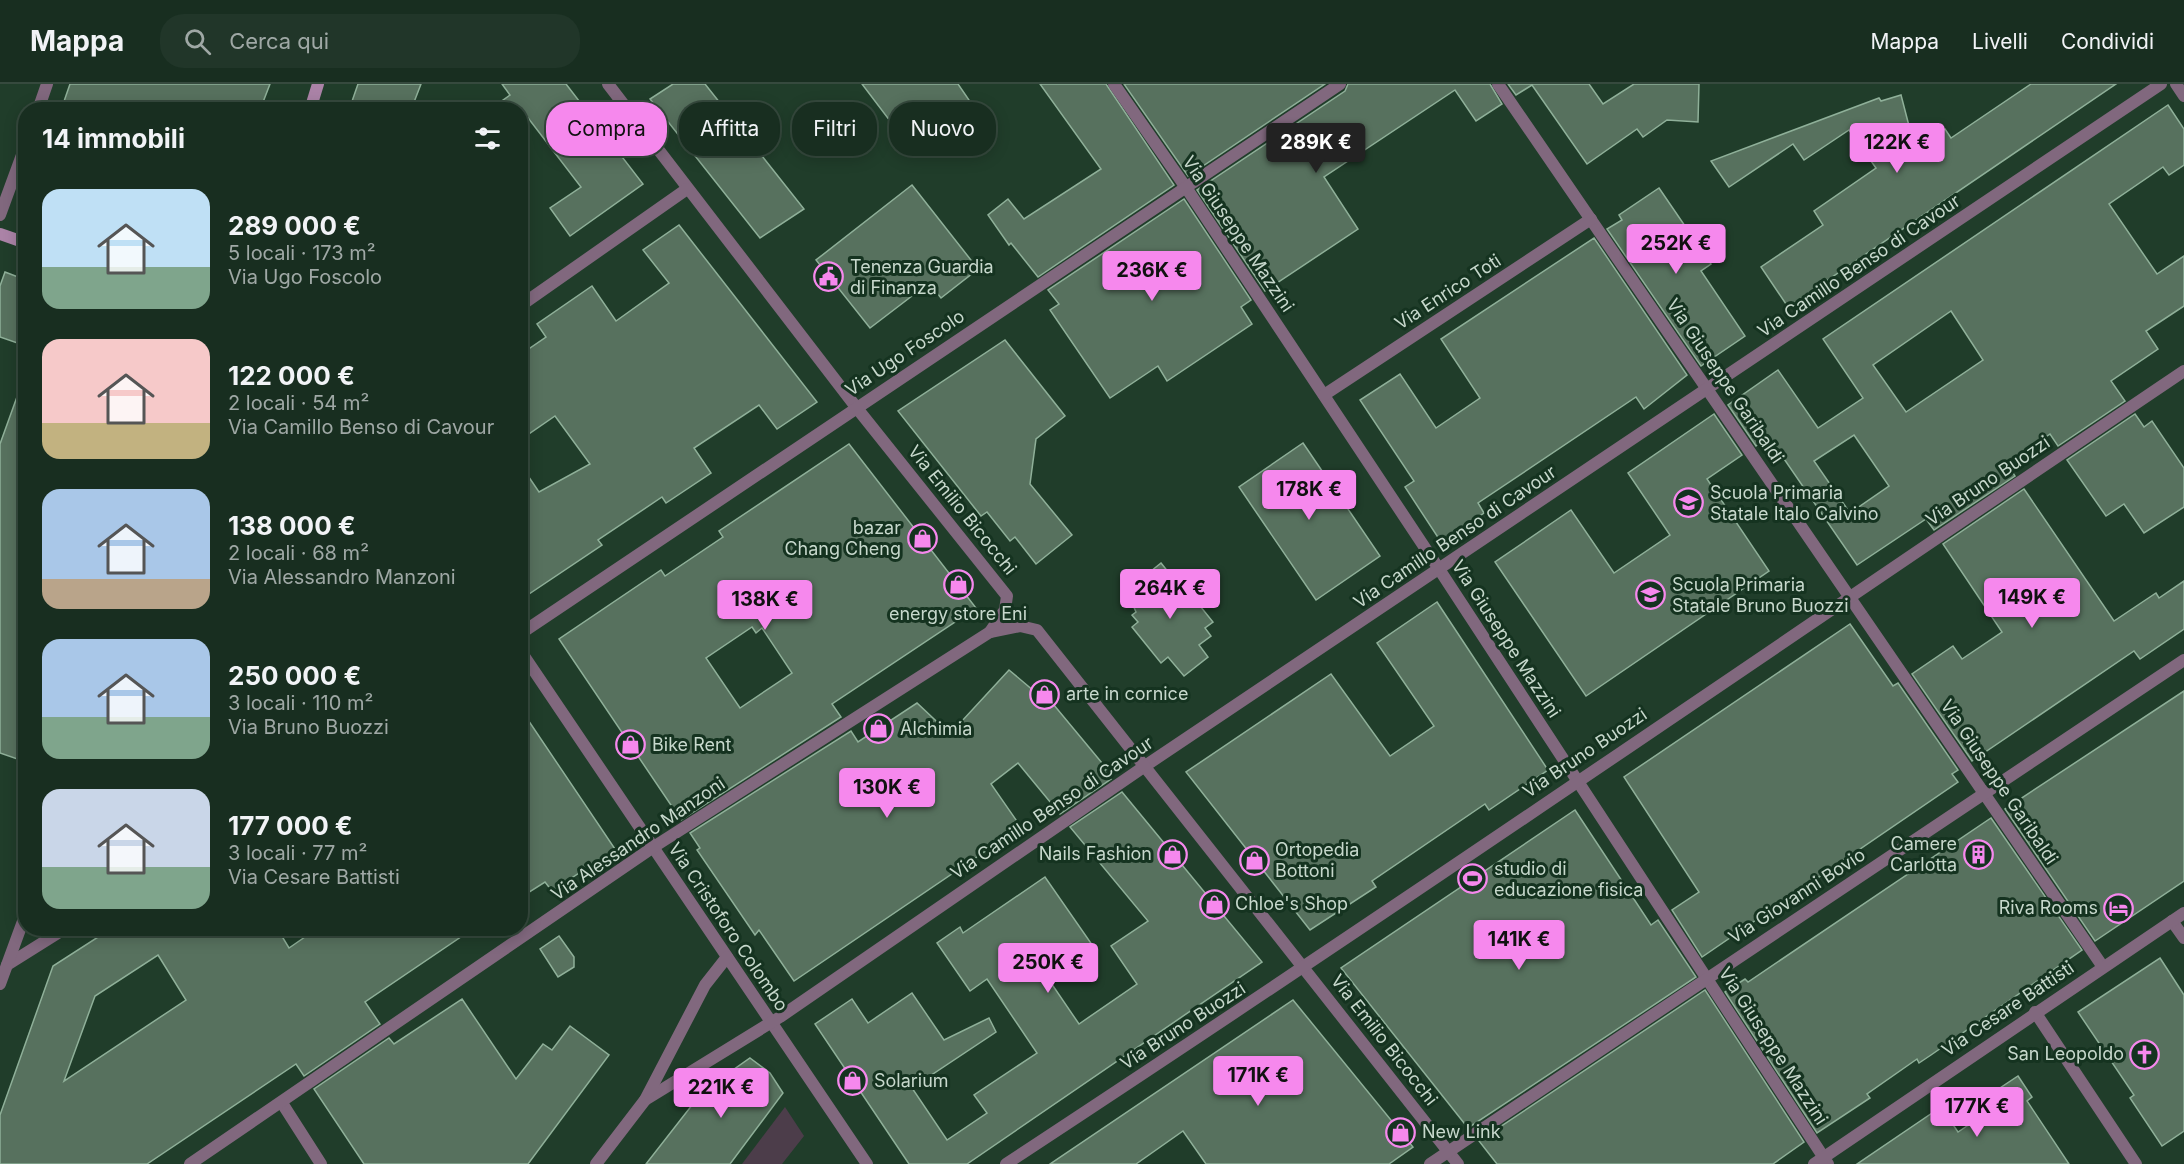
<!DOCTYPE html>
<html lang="it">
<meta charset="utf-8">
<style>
body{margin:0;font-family:Inter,sans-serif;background:#213629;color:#f1f3f6;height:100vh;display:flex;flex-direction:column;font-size:22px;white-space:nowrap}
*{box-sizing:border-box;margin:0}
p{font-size:20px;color:#9fa8a5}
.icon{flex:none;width:33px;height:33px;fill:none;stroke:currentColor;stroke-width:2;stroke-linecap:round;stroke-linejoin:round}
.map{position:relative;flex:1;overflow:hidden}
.sheet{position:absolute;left:18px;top:18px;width:510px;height:834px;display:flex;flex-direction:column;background:#182e20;border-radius:24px;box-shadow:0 3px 15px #0003,0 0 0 2px #364a3e}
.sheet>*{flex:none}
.guide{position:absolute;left:546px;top:18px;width:570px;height:54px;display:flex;gap:12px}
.price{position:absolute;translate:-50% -51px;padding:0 14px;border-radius:6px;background:#f688ed;color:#111;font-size:20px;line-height:39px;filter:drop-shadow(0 2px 3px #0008)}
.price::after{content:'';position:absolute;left:50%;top:36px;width:18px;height:14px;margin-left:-9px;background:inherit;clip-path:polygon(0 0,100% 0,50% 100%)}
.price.selected{background:#222;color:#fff}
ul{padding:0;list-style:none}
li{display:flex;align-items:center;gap:18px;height:150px;padding:0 24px}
li span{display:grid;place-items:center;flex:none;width:168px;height:120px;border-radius:18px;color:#555}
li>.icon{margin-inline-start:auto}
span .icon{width:72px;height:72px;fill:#fffc;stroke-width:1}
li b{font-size:26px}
h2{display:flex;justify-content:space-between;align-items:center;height:72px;padding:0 24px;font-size:26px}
.tag{padding:0 21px;border-radius:24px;background:#182e20;box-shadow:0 3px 15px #0003,0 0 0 2px #364a3e;font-size:21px;line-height:54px}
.tag.selected{background:#f688ed;color:#111}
header{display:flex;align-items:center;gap:36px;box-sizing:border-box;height:84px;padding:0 30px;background:#182e20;border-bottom:2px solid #364a3e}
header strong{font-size:28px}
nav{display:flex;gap:33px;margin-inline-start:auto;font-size:21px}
.search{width:420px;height:54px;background:#213629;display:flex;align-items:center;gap:15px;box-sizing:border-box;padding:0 21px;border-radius:24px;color:#9fa8a5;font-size:22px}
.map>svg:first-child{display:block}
.green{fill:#4c3d4a}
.building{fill:#57715e;stroke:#8fb099;stroke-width:1.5;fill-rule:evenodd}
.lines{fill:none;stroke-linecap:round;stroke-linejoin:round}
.street{stroke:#81687e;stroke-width:12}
.secondary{stroke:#ab83a7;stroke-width:12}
.labels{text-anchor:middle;stroke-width:6;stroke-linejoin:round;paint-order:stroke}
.street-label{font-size:18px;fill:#c7d8cc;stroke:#153320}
.poi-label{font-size:18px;fill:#c7d8cc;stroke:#153320;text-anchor:start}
</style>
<header>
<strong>Mappa</strong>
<div class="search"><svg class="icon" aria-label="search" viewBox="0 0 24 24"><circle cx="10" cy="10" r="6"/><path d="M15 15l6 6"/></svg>Cerca qui</div>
<nav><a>Mappa</a><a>Livelli</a><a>Condividi</a></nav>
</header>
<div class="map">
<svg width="2184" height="1080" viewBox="0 0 2184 1080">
<rect width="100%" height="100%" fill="#203d2a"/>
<path class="green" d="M 785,1023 L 804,1052 L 782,1080 L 742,1080 Z"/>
<g class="building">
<path d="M 70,0 L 270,0 L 260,26 L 61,26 Z"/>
<path d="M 358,0 L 421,0 L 411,26 L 349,26 Z"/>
<path d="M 502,0 L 566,0 L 643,100 L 570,152 L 550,124 L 581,103 L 522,26 L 489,26 L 510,11 Z"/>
<path d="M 673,0 L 705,0 L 804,125 L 760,154 L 650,15 Z"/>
<path d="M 862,0 L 958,0 L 969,16 L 906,58 Z"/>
<path d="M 1040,0 L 1106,0 L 1174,101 L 1038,193 L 1011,159 L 1009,161 L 988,131 L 1008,115 L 1024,135 L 1101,85 Z"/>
<path d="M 1124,0 L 1325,0 L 1188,92 Z"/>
<path d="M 1348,0 L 1490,0 L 1502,20 L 1476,37 L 1455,6 L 1324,93 L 1358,145 L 1265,207 L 1197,106 L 1345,7 Z"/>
<path d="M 1508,0 L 1589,0 L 1603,20 L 1634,0 L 1699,0 L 1698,38 L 1667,36 L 1643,53 L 1637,45 L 1587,80 L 1532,1 L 1516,11 Z"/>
<path d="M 2031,0 L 2116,0 L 1788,223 L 1761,183 L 1823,141 L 1814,127 L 1876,84 L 1849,46 L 1804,76 L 1793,60 L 1729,103 L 1711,77 L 1879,14 L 1881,17 L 1901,11 L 1915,65 L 1945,45 L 1951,54 Z"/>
<path d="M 2168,21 L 2184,45 L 2184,81 L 2169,91 L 2163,83 L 2109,120 L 2157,190 L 2184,172 L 2184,222 L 2146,247 L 2158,265 L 2111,297 L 2125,317 L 2058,362 L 2050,350 L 2007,380 L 2015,392 L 1934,446 L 1926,435 L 1857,481 L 1769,353 L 1756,362 L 1728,321 L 1778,286 L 1818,344 L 1863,314 L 1823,255 ZM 1951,227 L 1983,276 L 1906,328 L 1873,281 ZM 1854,351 L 1889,402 L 1850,429 L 1814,377 Z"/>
<path d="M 912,101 L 978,185 L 941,214 L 929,199 L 870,244 L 816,176 Z"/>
<path d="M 1659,104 L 1711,180 L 1701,187 L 1745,252 L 1701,282 L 1607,145 L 1622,136 L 1619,131 Z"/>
<path d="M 1184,115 L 1251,216 L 1241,223 L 1252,240 L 1167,297 L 1158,282 L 1110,314 L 1050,226 L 1059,220 L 1048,206 Z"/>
<path d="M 679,141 L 817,318 L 777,345 L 759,321 L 694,364 L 711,389 L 666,419 L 662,413 L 598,456 L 602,461 L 529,510 L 520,497 L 520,380 L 539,408 L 590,380 L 555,332 L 520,356 L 520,271 L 546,253 L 537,240 L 592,202 L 616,237 L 669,199 L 643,166 Z"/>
<path d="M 1594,154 L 1687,291 L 1644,325 L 1636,313 L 1478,419 L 1484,429 L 1441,458 L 1405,403 L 1414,397 L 1360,316 L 1400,290 L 1436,344 L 1480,314 L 1441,255 Z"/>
<path d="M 5,188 L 26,196 L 26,262 L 0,253 L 0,202 Z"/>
<path d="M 1005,256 L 1065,332 L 1036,355 L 1030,400 L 1072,451 L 1036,480 L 1015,453 L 1010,457 L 987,428 L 981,432 L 898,327 Z"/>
<path d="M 22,299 L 26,299 L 26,678 L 0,669 L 0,360 Z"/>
<path d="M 1714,330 L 1742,371 L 1707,395 L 1769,487 L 1586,612 L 1495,478 L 1571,426 L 1614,489 L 1670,451 L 1628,389 Z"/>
<path d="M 2135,330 L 2144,343 L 2152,337 L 2184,384 L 2184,423 L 2144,449 L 2124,420 L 2106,432 L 2067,376 Z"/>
<path d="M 1303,359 L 1380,472 L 1316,516 L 1239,403 Z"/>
<path d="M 849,360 L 976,524 L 832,620 L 841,633 L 681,736 L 559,555 L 661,486 L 665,492 L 723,453 L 719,447 ZM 752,543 L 756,549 L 762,544 L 792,589 L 740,624 L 706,574 Z"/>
<path d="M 2024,405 L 2114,537 L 2156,509 L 2159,514 L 2184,497 L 2184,545 L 2140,575 L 2134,567 L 1972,677 L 1912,590 L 1953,562 L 1962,575 L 2002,548 L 1943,460 Z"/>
<path d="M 1161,479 L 1181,504 L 1184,502 L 1213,538 L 1205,544 L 1211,552 L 1199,561 L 1208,573 L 1184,592 L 1168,573 L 1161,579 L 1132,543 L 1138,538 L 1132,531 L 1136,528 L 1130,514 L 1130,504 Z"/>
<path d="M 1437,518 L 1548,686 L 1489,726 L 1485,720 L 1372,797 L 1376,803 L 1310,846 L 1186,688 L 1331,590 L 1390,672 L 1434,642 L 1377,559 Z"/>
<path d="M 1850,540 L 1893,602 L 1898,599 L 1958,686 L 1952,690 L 1958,698 L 1702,873 L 1672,826 L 1699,808 L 1624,693 Z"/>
<path d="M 1009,586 L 1034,607 L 1039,603 L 1107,685 L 1104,687 L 1111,695 L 1060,730 L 1018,679 L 991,700 L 1021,743 L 794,897 L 759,846 L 755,851 L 697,766 L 700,764 L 690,749 L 851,647 L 858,658 L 917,619 L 950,650 Z"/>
<path d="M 2184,607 L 2184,797 L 2095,857 L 2005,725 Z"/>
<path d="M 520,624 L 615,765 L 552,807 L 545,798 L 520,814 Z"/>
<path d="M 1122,708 L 1262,878 L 967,1080 L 909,1080 L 815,940 L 852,915 L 868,939 L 912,909 L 944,956 L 989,934 L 996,948 L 912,1004 L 947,1056 L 987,1029 L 974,1011 L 1037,969 L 987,895 L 970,907 L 937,859 L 960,843 L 963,849 L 1045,793 L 1095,865 L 1049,896 L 1079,940 L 1137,900 L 1111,862 L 1148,837 L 1070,743 Z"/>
<path d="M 1575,726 L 1651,841 L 1658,836 L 1696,893 L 1468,1044 L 1341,884 Z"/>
<path d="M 1991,734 L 2082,866 L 1931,971 L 1919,979 L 1917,975 L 1867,1010 L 1870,1014 L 1817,1049 L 1725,908 L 1745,895 L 1748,898 Z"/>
<path d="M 112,844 L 277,844 L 289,864 L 318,844 L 474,844 L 365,918 L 380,940 L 304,992 L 296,980 L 147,1080 L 0,1080 L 0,1031 L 53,882 ZM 158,871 L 186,916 L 64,997 L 95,912 Z"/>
<path d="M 559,852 L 574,873 L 574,883 L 558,893 L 540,865 Z"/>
<path d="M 2160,874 L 2184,911 L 2184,1047 L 2162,1062 L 2130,1014 L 2134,1011 L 2078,928 Z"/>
<path d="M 1705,906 L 1804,1058 L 1773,1080 L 1497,1080 L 1479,1057 Z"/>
<path d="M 462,915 L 516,995 L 543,960 L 552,966 L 570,942 L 609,971 L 528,1080 L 364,1080 L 314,1005 L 389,954 L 394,960 Z"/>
<path d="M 1293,916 L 1413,1063 L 1389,1080 L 1206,1080 L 1183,1047 L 1136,1080 L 1050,1080 Z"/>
<path d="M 750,974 L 770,989 L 783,1009 L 730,1080 L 646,1080 L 703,1007 Z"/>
<path d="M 2018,992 L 2032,1013 L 2027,1017 L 2069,1080 L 1857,1080 L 1941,1023 L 1958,1048 L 2004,1017 L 1997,1006 Z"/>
</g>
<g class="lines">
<g class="street">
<path d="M 608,0 L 856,323 L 1007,512 L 1005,526 L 990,548"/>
<path d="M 1114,0 L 1187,105 L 1439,485 L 1828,1080"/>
<path d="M 1498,0 L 2103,883"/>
<path d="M 2176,0 L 2184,12"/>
<path d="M 38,26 L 47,0"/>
<path d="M 0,131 L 26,60"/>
<path d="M 520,222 L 687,105"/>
<path d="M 1324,311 L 1591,135"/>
<path d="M 520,550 L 1340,0"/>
<path d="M 520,566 L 867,1080"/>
<path d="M 2172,837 L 2184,854"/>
<path d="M 7,881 L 66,844"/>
<path d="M 0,900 L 26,829"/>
<path d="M 2035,928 L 2136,1080"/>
<path d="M 645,1016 L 780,933 L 1145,682 L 2161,0"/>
<path d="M 282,1019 L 321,1080"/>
<path d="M 190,1080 L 652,764 L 990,548 L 1020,542 L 1037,546 L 1458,1080"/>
<path d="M 596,1080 L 645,1016 L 705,901 L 727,873"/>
<path d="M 1006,1080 C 1402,820 1791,552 2184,287"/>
<path d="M 1430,1080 L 2184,576"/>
<path d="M 1814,1080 L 2184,829"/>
</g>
<g class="secondary">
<path d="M 310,26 L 318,0"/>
<path d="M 0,150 L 26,159"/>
</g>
</g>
<defs>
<symbol id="civic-ring" viewBox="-11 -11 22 22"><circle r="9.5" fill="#153320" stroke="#f688ed" stroke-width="1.5"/><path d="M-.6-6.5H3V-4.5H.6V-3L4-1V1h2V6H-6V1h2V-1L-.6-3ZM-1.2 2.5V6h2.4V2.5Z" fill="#f688ed"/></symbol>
<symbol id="school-ring" viewBox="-11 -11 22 22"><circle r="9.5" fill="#153320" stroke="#f688ed" stroke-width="1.5"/><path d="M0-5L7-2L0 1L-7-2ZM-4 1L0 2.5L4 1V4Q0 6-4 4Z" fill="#f688ed"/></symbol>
<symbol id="shop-ring" viewBox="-11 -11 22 22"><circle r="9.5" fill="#153320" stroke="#f688ed" stroke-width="1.5"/><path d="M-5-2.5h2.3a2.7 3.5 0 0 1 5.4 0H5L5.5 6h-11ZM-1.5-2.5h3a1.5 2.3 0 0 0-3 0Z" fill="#f688ed"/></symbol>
<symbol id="building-ring" viewBox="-11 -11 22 22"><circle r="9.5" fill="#153320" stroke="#f688ed" stroke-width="1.5"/><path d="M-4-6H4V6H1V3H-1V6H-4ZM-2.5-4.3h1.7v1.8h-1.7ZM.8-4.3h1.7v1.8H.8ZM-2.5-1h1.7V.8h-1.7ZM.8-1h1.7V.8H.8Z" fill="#f688ed"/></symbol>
<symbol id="stadium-ring" viewBox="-11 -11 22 22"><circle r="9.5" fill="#153320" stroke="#f688ed" stroke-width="1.5"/><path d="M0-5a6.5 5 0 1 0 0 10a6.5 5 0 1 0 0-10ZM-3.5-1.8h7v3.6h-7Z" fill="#f688ed"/></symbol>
<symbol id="hotel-ring" viewBox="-11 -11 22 22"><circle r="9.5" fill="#153320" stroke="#f688ed" stroke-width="1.5"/><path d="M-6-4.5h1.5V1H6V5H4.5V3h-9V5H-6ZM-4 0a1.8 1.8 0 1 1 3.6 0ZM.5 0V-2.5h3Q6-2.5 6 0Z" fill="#f688ed"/></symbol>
<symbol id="church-ring" viewBox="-11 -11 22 22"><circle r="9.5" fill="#153320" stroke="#f688ed" stroke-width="1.5"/><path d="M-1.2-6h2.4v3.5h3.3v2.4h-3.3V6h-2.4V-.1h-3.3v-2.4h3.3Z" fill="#f688ed"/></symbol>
</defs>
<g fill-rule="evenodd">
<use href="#civic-ring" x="812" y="176" width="33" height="33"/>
<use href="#school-ring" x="1672" y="402" width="33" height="33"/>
<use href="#shop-ring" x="906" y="438" width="33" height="33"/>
<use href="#shop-ring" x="942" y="484" width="33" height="33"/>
<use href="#school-ring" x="1634" y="494" width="33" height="33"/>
<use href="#shop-ring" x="1028" y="594" width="33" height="33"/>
<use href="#shop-ring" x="862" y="628" width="33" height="33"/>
<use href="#shop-ring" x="614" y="644" width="33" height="33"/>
<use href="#shop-ring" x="1156" y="754" width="33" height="33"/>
<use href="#building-ring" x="1962" y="754" width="33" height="33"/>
<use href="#shop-ring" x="1238" y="760" width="33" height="33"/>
<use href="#stadium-ring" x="1456" y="778" width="33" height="33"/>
<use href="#shop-ring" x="1198" y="804" width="33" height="33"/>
<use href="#hotel-ring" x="2102" y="808" width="33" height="33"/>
<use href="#church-ring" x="2128" y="954" width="33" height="33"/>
<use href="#shop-ring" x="836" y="980" width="33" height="33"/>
<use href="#shop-ring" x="1384" y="1032" width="33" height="33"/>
</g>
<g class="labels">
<g class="street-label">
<text transform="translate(1238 150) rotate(56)" y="6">Via Giuseppe Mazzini</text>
<text transform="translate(1859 182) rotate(-34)" y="6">Via Camillo Benso di Cavour</text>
<text transform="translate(1448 208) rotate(-33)" y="6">Via Enrico Toti</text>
<text transform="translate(905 269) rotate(-34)" y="6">Via Ugo Foscolo</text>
<text transform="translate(1725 297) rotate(56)" y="6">Via Giuseppe Garibaldi</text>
<text transform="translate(1988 397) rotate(-34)" y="6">Via Bruno Buozzi</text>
<text transform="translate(962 426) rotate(51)" y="6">Via Emilio Bicocchi</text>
<text transform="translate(1455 453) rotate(-34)" y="6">Via Camillo Benso di Cavour</text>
<text transform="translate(1506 555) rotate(57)" y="6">Via Giuseppe Mazzini</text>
<text transform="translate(1585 669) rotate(-34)" y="6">Via Bruno Buozzi</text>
<text transform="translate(1999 698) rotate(56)" y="6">Via Giuseppe Garibaldi</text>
<text transform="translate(1052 724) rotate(-34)" y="6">Via Camillo Benso di Cavour</text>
<text transform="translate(638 755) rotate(-34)" y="6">Via Alessandro Manzoni</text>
<text transform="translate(1797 812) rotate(-33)" y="6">Via Giovanni Bovio</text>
<text transform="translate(728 843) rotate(56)" y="6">Via Cristoforo Colombo</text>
<text transform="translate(2008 925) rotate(-34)" y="6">Via Cesare Battisti</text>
<text transform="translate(1183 942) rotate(-33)" y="6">Via Bruno Buozzi</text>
<text transform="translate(1384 956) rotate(52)" y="6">Via Emilio Bicocchi</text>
<text transform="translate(1773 962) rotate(57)" y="6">Via Giuseppe Mazzini</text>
</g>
<g class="poi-label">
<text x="850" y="189">Tenenza Guardia<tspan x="850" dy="21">di Finanza</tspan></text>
<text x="1710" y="415">Scuola Primaria<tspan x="1710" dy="21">Statale Italo Calvino</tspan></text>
<text x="901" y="450" text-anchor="end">bazar<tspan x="901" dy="21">Chang Cheng</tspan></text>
<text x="1672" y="507">Scuola Primaria<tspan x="1672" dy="21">Statale Bruno Buozzi</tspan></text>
<text x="958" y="536" text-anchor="middle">energy store Eni</text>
<text x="1066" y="616">arte in cornice</text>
<text x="900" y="651">Alchimia</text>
<text x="652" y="667">Bike Rent</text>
<text x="1957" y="766" text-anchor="end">Camere<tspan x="1957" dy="21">Carlotta</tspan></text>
<text x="1275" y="772">Ortopedia<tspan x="1275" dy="21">Bottoni</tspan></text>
<text x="1152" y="776" text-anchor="end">Nails Fashion</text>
<text x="1494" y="791">studio di<tspan x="1494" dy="21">educazione fisica</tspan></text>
<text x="1235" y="826">Chloe's Shop</text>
<text x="2098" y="830" text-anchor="end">Riva Rooms</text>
<text x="2124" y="976" text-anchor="end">San Leopoldo</text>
<text x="874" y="1003">Solarium</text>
<text x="1422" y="1054">New Link</text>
</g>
</g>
</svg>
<b class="price selected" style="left:1316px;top:90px">289K €</b>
<b class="price" style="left:1897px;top:90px">122K €</b>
<b class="price" style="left:1676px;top:191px">252K €</b>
<b class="price" style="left:1152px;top:218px">236K €</b>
<b class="price" style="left:1309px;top:437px">178K €</b>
<b class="price" style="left:1170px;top:536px">264K €</b>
<b class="price" style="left:2032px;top:545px">149K €</b>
<b class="price" style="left:765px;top:547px">138K €</b>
<b class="price" style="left:887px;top:735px">130K €</b>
<b class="price" style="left:1519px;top:887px">141K €</b>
<b class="price" style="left:1048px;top:910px">250K €</b>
<b class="price" style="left:1258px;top:1023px">171K €</b>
<b class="price" style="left:721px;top:1035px">221K €</b>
<b class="price" style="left:1977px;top:1054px">177K €</b>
<div class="guide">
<a class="tag selected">Compra</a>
<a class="tag">Affitta</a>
<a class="tag">Filtri</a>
<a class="tag">Nuovo</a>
</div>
<section class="sheet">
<h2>14 immobili<svg class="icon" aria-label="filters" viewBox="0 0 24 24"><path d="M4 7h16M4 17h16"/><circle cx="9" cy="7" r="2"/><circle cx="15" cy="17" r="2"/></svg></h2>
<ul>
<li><span style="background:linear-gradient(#bfe0f5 65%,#7fa58c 0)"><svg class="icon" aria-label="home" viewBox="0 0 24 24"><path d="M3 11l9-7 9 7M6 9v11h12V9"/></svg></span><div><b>289 000 €</b><p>5 locali · 173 m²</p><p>Via Ugo Foscolo</p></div></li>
<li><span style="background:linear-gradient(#f6c9c9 70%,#c2b280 0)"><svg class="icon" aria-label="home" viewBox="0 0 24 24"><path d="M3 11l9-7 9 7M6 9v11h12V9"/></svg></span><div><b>122 000 €</b><p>2 locali · 54 m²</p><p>Via Camillo Benso di Cavour</p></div></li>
<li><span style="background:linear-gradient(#a9c7e8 75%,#b9a48a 0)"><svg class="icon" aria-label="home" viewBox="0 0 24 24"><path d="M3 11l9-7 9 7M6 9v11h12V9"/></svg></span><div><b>138 000 €</b><p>2 locali · 68 m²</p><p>Via Alessandro Manzoni</p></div></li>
<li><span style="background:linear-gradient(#a9c7e8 65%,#7fa58c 0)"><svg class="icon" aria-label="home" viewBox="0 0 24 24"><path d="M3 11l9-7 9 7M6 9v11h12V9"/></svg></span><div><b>250 000 €</b><p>3 locali · 110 m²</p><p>Via Bruno Buozzi</p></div></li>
<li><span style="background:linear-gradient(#c9d6e8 65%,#7fa58c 0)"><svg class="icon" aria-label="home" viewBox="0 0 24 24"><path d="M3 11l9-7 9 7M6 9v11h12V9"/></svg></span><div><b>177 000 €</b><p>3 locali · 77 m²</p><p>Via Cesare Battisti</p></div></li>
</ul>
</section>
</div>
